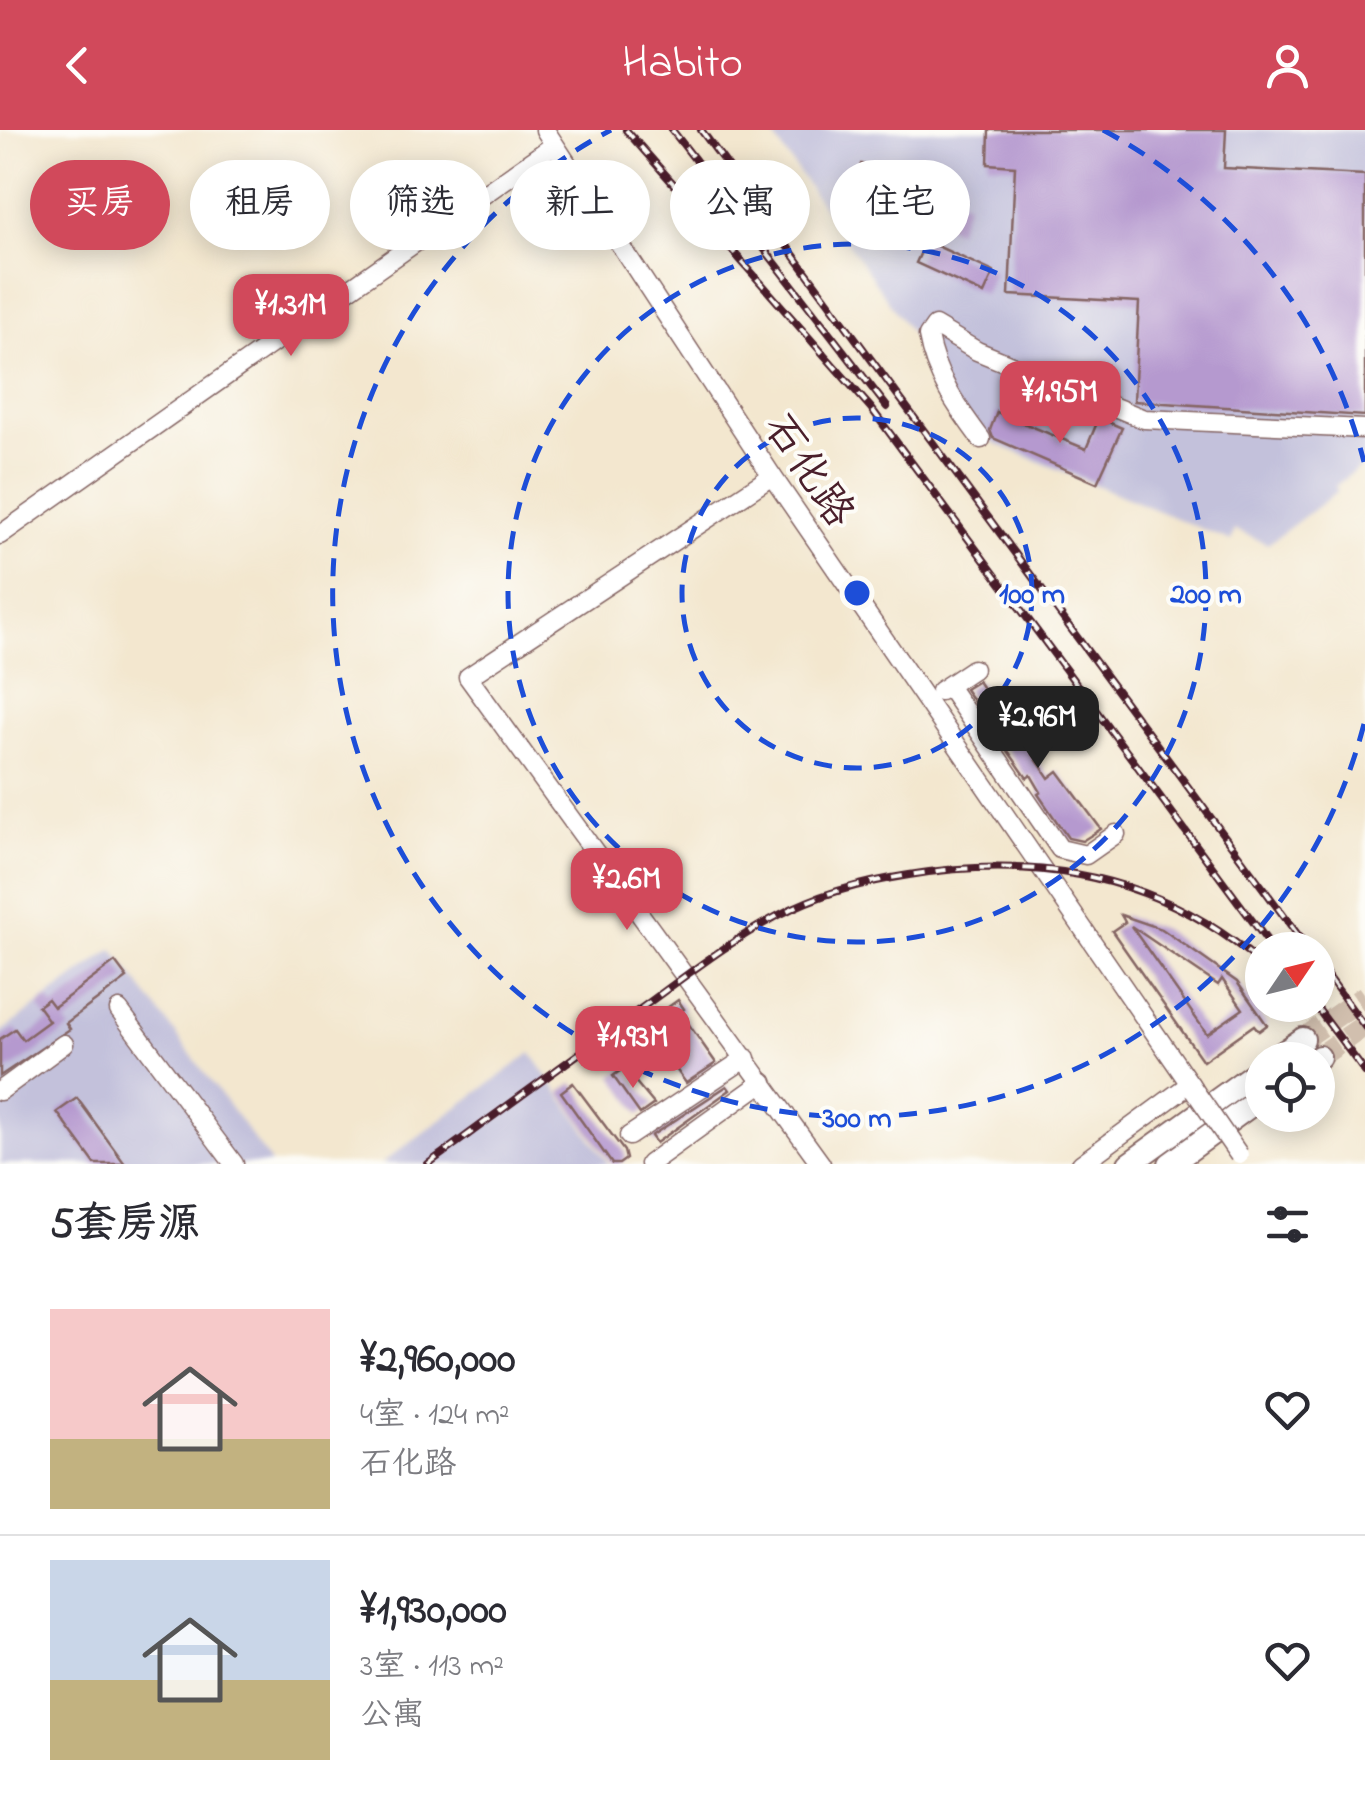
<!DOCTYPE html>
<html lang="zh">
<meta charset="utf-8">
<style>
body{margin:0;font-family:"Indie Flower","LXGW WenKai TC",sans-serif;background:#f2f2f3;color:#2b2b33;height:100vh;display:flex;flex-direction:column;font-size:38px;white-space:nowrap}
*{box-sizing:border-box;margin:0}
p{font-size:32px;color:#7c7c81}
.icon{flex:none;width:55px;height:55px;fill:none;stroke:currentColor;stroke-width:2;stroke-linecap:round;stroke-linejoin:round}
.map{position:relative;height:1034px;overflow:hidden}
.sheet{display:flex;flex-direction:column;background:#fff;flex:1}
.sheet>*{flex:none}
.banner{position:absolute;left:30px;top:30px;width:1305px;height:90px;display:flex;gap:20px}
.needle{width:65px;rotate:55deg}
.tools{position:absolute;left:1245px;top:802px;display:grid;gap:20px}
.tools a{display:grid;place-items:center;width:90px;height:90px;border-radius:50%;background:#fff;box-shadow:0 5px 25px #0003;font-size:50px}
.price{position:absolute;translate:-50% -85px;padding:0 22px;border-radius:20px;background:#d1495b;color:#fff;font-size:32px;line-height:65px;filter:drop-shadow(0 2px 5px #0008)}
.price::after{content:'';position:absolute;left:50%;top:60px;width:30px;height:22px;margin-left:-15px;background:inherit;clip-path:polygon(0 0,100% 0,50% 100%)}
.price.selected{background:#222;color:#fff}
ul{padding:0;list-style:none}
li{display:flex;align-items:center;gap:30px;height:250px;padding:0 50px}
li+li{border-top:2px solid #e1e1e2}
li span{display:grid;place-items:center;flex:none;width:280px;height:200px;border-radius:0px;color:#555}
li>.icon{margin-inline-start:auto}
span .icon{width:120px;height:120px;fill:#fffc;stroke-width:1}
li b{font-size:42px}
h2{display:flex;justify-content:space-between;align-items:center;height:120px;padding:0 50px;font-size:42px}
.pill{padding:0 35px;border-radius:45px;background:#fff;box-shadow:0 5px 25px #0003;font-size:35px;line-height:90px}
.pill.selected{background:#d1495b;color:#fff}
header{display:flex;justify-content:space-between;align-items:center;height:130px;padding:0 50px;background:#d1495b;color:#fff;font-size:45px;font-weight:600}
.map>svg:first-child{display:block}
.industrial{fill:#c3c1db}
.building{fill:#b599cf;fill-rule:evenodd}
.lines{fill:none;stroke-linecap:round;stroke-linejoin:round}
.major-tunnel{stroke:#d1bfae;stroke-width:22;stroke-dasharray:22 11;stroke-linecap:butt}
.minor-casing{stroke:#856564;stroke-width:21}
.major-casing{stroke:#856564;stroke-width:26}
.minor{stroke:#fff;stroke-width:18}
.major{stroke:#fff;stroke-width:22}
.rail-casing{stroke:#4a1f2b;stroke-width:8}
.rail{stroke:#fdfcf7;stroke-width:4;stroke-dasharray:11;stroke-linecap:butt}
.minor-bridge-casing{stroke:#856564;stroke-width:21;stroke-linecap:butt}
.minor-bridge{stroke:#fff;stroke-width:18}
.ring{fill:none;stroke:#1d4ed8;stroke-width:5;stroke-dasharray:18 12}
.labels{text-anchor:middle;stroke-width:8;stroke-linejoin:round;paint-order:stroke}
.street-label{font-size:42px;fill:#4a1f2b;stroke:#fdfcf7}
.centre{fill:#1d4ed8;stroke:#fdfcf7;stroke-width:5}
.ring-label{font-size:30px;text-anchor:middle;font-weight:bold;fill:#1d4ed8;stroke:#fdfcf7;stroke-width:8;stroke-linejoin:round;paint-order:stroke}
</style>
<header><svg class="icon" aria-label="back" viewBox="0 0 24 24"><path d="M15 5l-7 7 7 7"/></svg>Habito<svg class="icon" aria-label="person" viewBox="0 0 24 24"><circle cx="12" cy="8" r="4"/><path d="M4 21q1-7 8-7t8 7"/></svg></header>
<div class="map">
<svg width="1365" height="1034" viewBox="0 0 1365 1034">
<rect width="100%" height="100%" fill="#fdfcf7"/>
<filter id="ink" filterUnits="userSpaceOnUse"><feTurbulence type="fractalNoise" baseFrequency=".01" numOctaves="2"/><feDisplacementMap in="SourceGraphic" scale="20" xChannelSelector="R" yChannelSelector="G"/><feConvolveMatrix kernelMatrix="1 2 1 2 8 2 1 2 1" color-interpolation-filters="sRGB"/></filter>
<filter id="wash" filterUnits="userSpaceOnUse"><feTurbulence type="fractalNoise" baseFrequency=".0048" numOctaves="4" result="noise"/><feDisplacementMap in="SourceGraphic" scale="40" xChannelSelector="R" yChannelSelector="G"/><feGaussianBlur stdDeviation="2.25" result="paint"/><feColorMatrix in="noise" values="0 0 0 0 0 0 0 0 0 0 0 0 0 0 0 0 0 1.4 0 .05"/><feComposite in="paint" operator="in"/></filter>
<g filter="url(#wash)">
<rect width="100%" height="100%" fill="#f3e7cf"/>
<g class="industrial">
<path d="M 769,0 L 1365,0 L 1365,333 L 1335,356 L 1338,361 L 1268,414 L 1235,400 L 1231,411 L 989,311 L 942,265 L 921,218 Z"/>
<path d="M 113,819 L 272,1034 L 0,1034 L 0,903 Z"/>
<path d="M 531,923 L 609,1034 L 381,1034 Z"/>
</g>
<g id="blocks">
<g class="building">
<path d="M 989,0 L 1226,0 L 1224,38 L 1365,45 L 1365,286 L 1134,271 L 1139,172 L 1009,165 L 1015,36 L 988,34 Z"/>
<path d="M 861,34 L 967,73 L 957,100 L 851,61 Z"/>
<path d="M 926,111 L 994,142 L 984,164 L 916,133 Z"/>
<path d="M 997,282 L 1086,319 L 1099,288 L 1122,298 L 1097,353 L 993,308 L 990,300 Z"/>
<path d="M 978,551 L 992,572 L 996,570 L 1049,648 L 1058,641 L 1101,699 L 1082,711 L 1068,708 L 1038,664 L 1041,662 L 1031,645 L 1027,648 L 965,559 Z"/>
<path d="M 1121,785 L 1162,799 L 1237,852 L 1267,895 L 1259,901 L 1254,895 L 1203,931 L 1112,801 L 1125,792 ZM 1131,796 L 1218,855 L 1222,849 L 1243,879 L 1207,904 Z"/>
<path d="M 115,832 L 127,848 L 66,893 L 70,899 L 0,946 L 0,909 L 15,899 L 23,910 L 49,891 L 38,876 L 48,869 L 54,877 Z"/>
<path d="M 678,870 L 684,879 L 680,882 L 716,933 L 686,953 L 658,914 L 678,900 L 664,880 Z"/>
<path d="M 624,938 L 654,974 L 640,984 L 613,946 Z"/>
<path d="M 573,953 L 624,1021 L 626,1029 L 619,1034 L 612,1034 L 561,962 Z"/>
<path d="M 727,956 L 730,960 L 656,1013 L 651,1006 Z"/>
<path d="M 77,968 L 125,1034 L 95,1034 L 57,982 Z"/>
</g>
</g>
</g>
<g filter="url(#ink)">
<use href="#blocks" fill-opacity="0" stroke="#856564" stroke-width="2.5"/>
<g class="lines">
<g class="major-tunnel">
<path d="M 1303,909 L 1365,866"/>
<path d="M 1319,927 L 1365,895"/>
</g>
<defs>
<g id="minor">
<path d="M 545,0 L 772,346 L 1194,960"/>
<path d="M 981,309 C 957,277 935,246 928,206 L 935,196 L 977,221 L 1144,289 L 1365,299"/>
<path d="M 772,346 L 468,547 L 821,1034"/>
<path d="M 0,405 L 554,15"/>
<path d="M 948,556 L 1060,719 L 1086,725 L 1116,704"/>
<path d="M 940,561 L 973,539"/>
<path d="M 119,880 L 234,1034"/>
<path d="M 0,961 L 64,914"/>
<path d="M 629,1006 L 746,928"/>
<path d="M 649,1034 L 763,952"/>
<path d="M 1081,1034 L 1190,954"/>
</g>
<g id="major">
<path d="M 1273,930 L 1303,909"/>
<path d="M 1315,930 L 1319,927"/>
<path d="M 1129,1034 L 1262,938"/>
<path d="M 1170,1034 L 1262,967"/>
</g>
</defs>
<use href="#minor" class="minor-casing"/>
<use href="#major" class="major-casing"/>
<use href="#minor" class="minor"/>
<use href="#major" class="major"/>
<defs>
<g id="rail">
<path d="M 626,0 L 871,278 L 1274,820"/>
<path d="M 672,0 L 887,277"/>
<path d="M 701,0 L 1309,820"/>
<path d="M 1318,832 L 1365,897"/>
<path d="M 1315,875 L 1365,942"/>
<path d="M 428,1034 C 497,983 566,933 636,882 C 683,848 728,812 779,785 C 820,763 864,752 909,745 C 1039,724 1160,745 1262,834"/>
</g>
</defs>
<use href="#rail" class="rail-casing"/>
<use href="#rail" class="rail"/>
<defs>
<path id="minor-bridge" d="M 1194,960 L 1239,1025"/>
</defs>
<use href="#minor-bridge" class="minor-bridge-casing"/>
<use href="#minor-bridge" class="minor-bridge"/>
</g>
</g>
<g class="ring">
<circle cx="857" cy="463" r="175"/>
<circle cx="857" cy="463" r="349"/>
<path d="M1364 594A524 524 0 1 1 611 0M1103 0A524 524 0 0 1 1364 332"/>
</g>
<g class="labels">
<g class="street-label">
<text transform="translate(811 339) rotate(56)" y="15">石化路</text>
</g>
</g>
<circle cx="857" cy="463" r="15" class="centre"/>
<g class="ring-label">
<text x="1032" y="473">100 m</text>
<text x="1206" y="473">200 m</text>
<text x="857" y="997">300 m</text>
</g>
</svg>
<div class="tools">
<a><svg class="needle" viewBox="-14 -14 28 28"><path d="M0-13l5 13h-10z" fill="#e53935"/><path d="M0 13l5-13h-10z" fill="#7c7c81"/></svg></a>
<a><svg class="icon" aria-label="locate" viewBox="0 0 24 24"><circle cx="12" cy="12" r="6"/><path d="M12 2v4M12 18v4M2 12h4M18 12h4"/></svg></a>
</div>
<b class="price" style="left:291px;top:229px">¥1.31M</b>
<b class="price" style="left:1060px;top:316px">¥1.95M</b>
<b class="price selected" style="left:1038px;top:641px">¥2.96M</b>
<b class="price" style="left:627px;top:803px">¥2.6M</b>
<b class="price" style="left:633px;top:961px">¥1.93M</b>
<div class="banner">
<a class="pill selected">买房</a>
<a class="pill">租房</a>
<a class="pill">筛选</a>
<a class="pill">新上</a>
<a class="pill">公寓</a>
<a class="pill">住宅</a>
</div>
</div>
<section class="sheet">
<h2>5套房源<svg class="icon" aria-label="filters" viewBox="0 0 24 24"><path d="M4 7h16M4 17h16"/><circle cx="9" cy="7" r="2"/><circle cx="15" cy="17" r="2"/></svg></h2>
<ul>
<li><span style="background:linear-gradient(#f6c9c9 65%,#c2b280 0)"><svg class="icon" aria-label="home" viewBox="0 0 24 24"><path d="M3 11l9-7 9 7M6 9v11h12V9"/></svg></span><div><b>¥2,960,000</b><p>4室 · 124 m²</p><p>石化路</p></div><svg class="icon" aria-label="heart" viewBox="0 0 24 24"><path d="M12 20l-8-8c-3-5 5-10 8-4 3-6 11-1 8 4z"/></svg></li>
<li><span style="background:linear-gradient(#c9d6e8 60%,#c2b280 0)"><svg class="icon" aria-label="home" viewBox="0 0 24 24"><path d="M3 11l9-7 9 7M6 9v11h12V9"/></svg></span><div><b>¥1,930,000</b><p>3室 · 113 m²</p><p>公寓</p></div><svg class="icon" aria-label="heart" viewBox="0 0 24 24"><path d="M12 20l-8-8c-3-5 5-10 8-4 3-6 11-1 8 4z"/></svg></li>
</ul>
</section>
